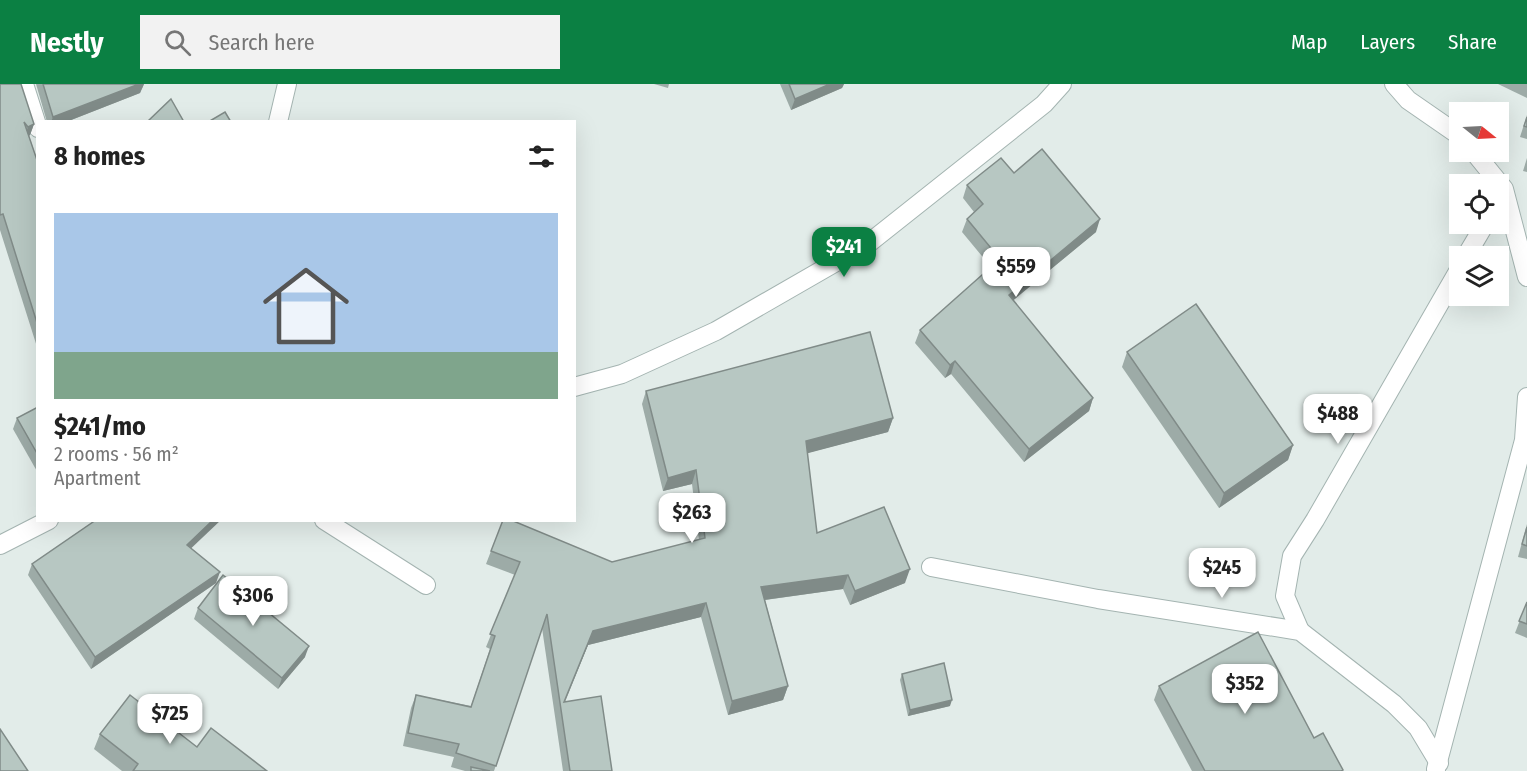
<!DOCTYPE html>
<meta charset="utf-8">
<style>
body{margin:0;font-family:"Fira Sans Condensed",sans-serif;background:#f2f2f2;color:#222;height:100vh;display:flex;flex-direction:column;font-size:22px;white-space:nowrap}
*{box-sizing:border-box;margin:0}
p{font-size:20px;color:#767676}
.icon{flex:none;width:33px;height:33px;fill:none;stroke:currentColor;stroke-width:2;stroke-linecap:round;stroke-linejoin:round}
.map{position:relative;flex:1;overflow:hidden}
.drawer{position:absolute;left:36px;top:36px;width:540px;height:402px;display:flex;flex-direction:column;background:#fff;border-radius:0px;box-shadow:0 6px 24px #0002}
.drawer>*{flex:none}
.needle{width:39px;rotate:108deg}
.buttons{position:absolute;left:1449px;top:18px;display:grid;gap:12px}
.buttons a{display:grid;place-items:center;width:60px;height:60px;border-radius:0px;background:#fff;box-shadow:0 6px 24px #0002;font-size:30px}
.price{position:absolute;translate:-50% -51px;padding:0 14px;border-radius:12px;background:#fff;color:#222;font-size:20px;line-height:39px;filter:drop-shadow(0 2px 3px #0008)}
.price::after{content:'';position:absolute;left:50%;top:36px;width:18px;height:14px;margin-left:-9px;background:inherit;clip-path:polygon(0 0,100% 0,50% 100%)}
.price.on{background:#0b8043;color:#fff}
ul{padding:0;list-style:none}
li{display:grid;align-content:center;gap:12px;height:318px;padding:0 18px}
li span{display:grid;place-items:center;height:186px;border-radius:0px;color:#555}
li>.icon{margin-inline-start:auto}
span .icon{width:108px;height:108px;fill:#fffc;stroke-width:1}
li b{font-size:26px}
h2{display:flex;justify-content:space-between;align-items:center;height:72px;padding:0 18px;font-size:26px}
header{display:flex;align-items:center;gap:36px;box-sizing:border-box;height:84px;padding:0 30px;background:#0b8043;color:#fff}
header strong{font-size:28px}
nav{display:flex;gap:33px;margin-inline-start:auto;font-size:21px}
.search{width:420px;height:54px;background:#f2f2f2;display:flex;align-items:center;gap:15px;box-sizing:border-box;padding:0 21px;border-radius:0px;color:#767676;font-size:22px}
.map>svg:first-child{display:block}
.lines{fill:none;stroke-linecap:round;stroke-linejoin:round}
.minor-casing{stroke:#a4b4b1;stroke-width:20}
.minor{stroke:#fff;stroke-width:18}
.wall{fill:#9daba7}
.shaded-wall{fill:#808b88}
.building{fill:#b7c7c2;stroke:#808b88;stroke-width:1.5}
</style>
<header>
<strong>Nestly</strong>
<div class="search"><svg class="icon" aria-label="search" viewBox="0 0 24 24"><circle cx="10" cy="10" r="6"/><path d="M15 15l6 6"/></svg>Search here</div>
<nav><a>Map</a><a>Layers</a><a>Share</a></nav>
</header>
<div class="map">
<svg width="1527" height="687" viewBox="0 0 1527 687">
<rect width="100%" height="100%" fill="#e2ece9"/>
<g class="lines">
<defs>
<g id="minor">
<path d="M 24,0 L 38,44"/>
<path d="M 1394,0 L 1408,16 L 1460,52"/>
<path d="M 278,38 L 287,0"/>
<path d="M 1474,68 L 1504,105 L 1527,193"/>
<path d="M 1466,172 L 1485,140"/>
<path d="M 574,303 L 622,290 L 716,247 L 869,159 L 1044,20 L 1062,0"/>
<path d="M 324,436 L 426,501"/>
<path d="M 0,461 L 49,436"/>
<path d="M 931,483 L 1098,515 L 1300,547 L 1394,620 L 1418,644 L 1439,679"/>
<path d="M 1300,547 L 1285,512 L 1292,472 L 1315,436 L 1460,184"/>
<path d="M 1436,685 L 1524,356 L 1527,313"/>
</g>
</defs>
<use href="#minor" class="minor-casing"/>
<use href="#minor" class="minor"/>
</g>
<g class="wall">
<path d="M 0,0 L 34,40 L 30,51 L 29,52 L 38,79 L 38,266 L 0,146 Z"/>
<path d="M 36,0 L 144,0 L 140,9 L 66,38 L 47,38 Z"/>
<path d="M 654,0 L 669,0 L 668,4 Z"/>
<path d="M 780,0 L 844,0 L 842,4 L 791,26 Z"/>
<path d="M 1498,0 L 1527,0 L 1527,14 Z"/>
<path d="M 1527,31 L 1527,55 L 1520,53 Z"/>
<path d="M 1527,74 L 1527,88 L 1523,87 Z"/>
<path d="M 1014,89 L 1096,148 L 1013,216 L 1093,314 L 1089,327 L 1024,378 L 951,290 L 945,294 L 915,259 L 920,246 L 991,183 L 962,148 L 967,135 L 974,128 L 963,114 L 967,101 Z"/>
<path d="M 1127,268 L 1293,361 L 1288,376 L 1219,424 L 1122,283 Z"/>
<path d="M 646,307 L 893,334 L 888,348 L 807,369 L 817,449 L 905,499 L 850,521 L 843,505 L 765,516 L 788,602 L 783,616 L 728,631 L 701,533 L 588,561 L 565,618 L 612,687 L 563,687 L 542,544 L 494,687 L 465,687 L 451,683 L 454,673 L 403,662 L 411,624 L 416,611 L 471,622 L 490,565 L 486,563 L 515,491 L 486,480 L 491,467 L 612,478 L 699,456 L 692,400 L 663,407 L 642,320 Z"/>
<path d="M 38,323 L 38,389 L 13,345 L 17,334 Z"/>
<path d="M 1527,440 L 1527,475 L 1518,473 Z"/>
<path d="M 191,464 L 216,499 L 91,585 L 28,491 L 32,480 Z"/>
<path d="M 1527,518 L 1527,554 L 1515,549 Z"/>
<path d="M 198,524 L 305,573 L 278,605 L 194,535 Z"/>
<path d="M 902,590 L 950,622 L 908,632 L 900,596 Z"/>
<path d="M 1159,602 L 1314,654 L 1343,687 L 1192,687 L 1154,616 Z"/>
<path d="M 100,650 L 197,663 L 267,687 L 122,687 L 94,665 Z"/>
</g>
<g class="shaded-wall">
<path d="M 139,0 L 144,0 L 140,9 L 66,38 L 51,38 L 53,33 Z"/>
<path d="M 830,0 L 844,0 L 842,4 L 791,26 L 795,15 Z"/>
<path d="M 34,40 L 30,51 L 24,54 L 28,43 Z"/>
<path d="M 1100,135 L 1096,148 L 1004,224 L 1009,211 Z"/>
<path d="M 955,277 L 951,290 L 945,294 L 950,281 Z"/>
<path d="M 1093,314 L 1089,327 L 1024,378 L 1029,365 Z"/>
<path d="M 893,334 L 888,348 L 801,371 L 806,357 Z"/>
<path d="M 1293,361 L 1288,376 L 1219,424 L 1224,409 Z"/>
<path d="M 696,386 L 692,400 L 663,407 L 668,394 Z"/>
<path d="M 213,436 L 221,436 L 183,472 L 187,461 Z"/>
<path d="M 910,485 L 905,499 L 850,521 L 855,507 Z"/>
<path d="M 220,488 L 216,499 L 91,585 L 95,573 Z"/>
<path d="M 848,491 L 843,505 L 757,517 L 761,503 Z"/>
<path d="M 706,519 L 701,533 L 588,561 L 559,631 L 593,547 Z"/>
<path d="M 309,562 L 305,573 L 278,605 L 282,594 Z"/>
<path d="M 788,602 L 783,616 L 728,631 L 732,617 Z"/>
<path d="M 952,616 L 950,622 L 908,632 L 910,626 Z"/>
</g>
<g class="building">
<path d="M 0,0 L 21,0 L 34,40 L 28,43 L 24,38 L 38,79 L 38,242 L 3,130 L 0,131 Z"/>
<path d="M 43,0 L 139,0 L 53,33 Z"/>
<path d="M 789,0 L 830,0 L 795,15 Z"/>
<path d="M 171,15 L 184,38 L 147,38 Z"/>
<path d="M 225,28 L 231,38 L 208,38 Z"/>
<path d="M 1527,33 L 1527,43 L 1524,42 Z"/>
<path d="M 1042,65 L 1100,135 L 1009,211 L 1093,314 L 1029,365 L 955,277 L 950,281 L 920,246 L 1000,175 L 967,135 L 983,120 L 967,101 L 1001,74 L 1014,89 Z"/>
<path d="M 1196,220 L 1293,361 L 1224,409 L 1127,268 Z"/>
<path d="M 870,248 L 893,334 L 806,357 L 817,449 L 884,423 L 910,485 L 855,507 L 848,491 L 761,503 L 788,602 L 732,617 L 706,519 L 593,547 L 564,618 L 601,612 L 612,687 L 570,687 L 547,530 L 496,682 L 456,669 L 459,660 L 408,649 L 416,611 L 471,623 L 495,552 L 490,550 L 520,478 L 491,467 L 503,436 L 511,436 L 612,478 L 705,454 L 696,386 L 668,394 L 646,307 Z"/>
<path d="M 38,323 L 38,371 L 17,334 Z"/>
<path d="M 96,436 L 213,436 L 187,461 L 220,488 L 95,573 L 32,480 Z"/>
<path d="M 1527,443 L 1527,462 L 1522,460 Z"/>
<path d="M 223,491 L 309,562 L 282,594 L 198,524 Z"/>
<path d="M 1527,518 L 1527,540 L 1519,537 Z"/>
<path d="M 1258,548 L 1314,654 L 1323,649 L 1343,686 L 1341,687 L 1205,687 L 1159,602 Z"/>
<path d="M 944,579 L 952,616 L 910,626 L 902,590 Z"/>
<path d="M 130,611 L 197,663 L 211,644 L 267,687 L 133,687 L 138,680 L 100,650 Z"/>
<path d="M 0,645 L 28,687 L 0,687 Z"/>
<path d="M 471,683 L 490,687 L 471,687 Z"/>
</g>
</svg>
<div class="buttons">
<a><svg class="needle" viewBox="-14 -14 28 28"><path d="M0-13l5 13h-10z" fill="#e53935"/><path d="M0 13l5-13h-10z" fill="#767676"/></svg></a>
<a><svg class="icon" aria-label="locate" viewBox="0 0 24 24"><circle cx="12" cy="12" r="6"/><path d="M12 2v4M12 18v4M2 12h4M18 12h4"/></svg></a>
<a><svg class="icon" aria-label="layers" viewBox="0 0 24 24"><path d="M12 4l9 5-9 5-9-5zM3 14l9 5 9-5"/></svg></a>
</div>
<b class="price on" style="left:844px;top:194px">$241</b>
<b class="price" style="left:1016px;top:214px">$559</b>
<b class="price" style="left:1338px;top:361px">$488</b>
<b class="price" style="left:692px;top:460px">$263</b>
<b class="price" style="left:1222px;top:515px">$245</b>
<b class="price" style="left:253px;top:543px">$306</b>
<b class="price" style="left:1245px;top:631px">$352</b>
<b class="price" style="left:170px;top:661px">$725</b>
<section class="drawer">
<h2>8 homes<svg class="icon" aria-label="filters" viewBox="0 0 24 24"><path d="M4 7h16M4 17h16"/><circle cx="9" cy="7" r="2"/><circle cx="15" cy="17" r="2"/></svg></h2>
<ul>
<li><span style="background:linear-gradient(#a9c7e8 75%,#7fa58c 0)"><svg class="icon" aria-label="home" viewBox="0 0 24 24"><path d="M3 11l9-7 9 7M6 9v11h12V9"/></svg></span><div><b>$241/mo</b><p>2 rooms · 56 m²</p><p>Apartment</p></div></li>
</ul>
</section>
</div>
